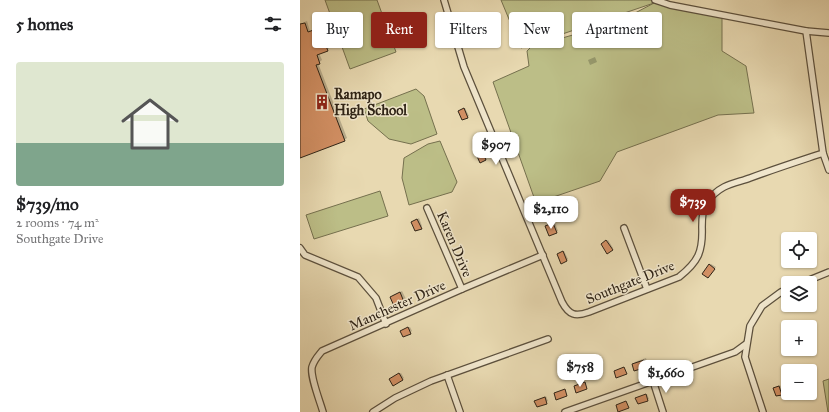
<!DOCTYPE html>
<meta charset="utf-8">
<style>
body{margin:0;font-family:"IM FELL Great Primer",serif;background:#f2f2f2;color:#202124;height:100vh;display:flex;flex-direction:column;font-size:15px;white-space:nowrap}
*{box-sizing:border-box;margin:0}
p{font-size:13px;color:#757577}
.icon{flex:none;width:22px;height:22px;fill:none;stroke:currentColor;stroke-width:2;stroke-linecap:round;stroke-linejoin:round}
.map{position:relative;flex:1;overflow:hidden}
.panel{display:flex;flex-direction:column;background:#fff;width:300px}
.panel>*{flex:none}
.guide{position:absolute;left:12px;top:12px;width:380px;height:36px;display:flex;gap:8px}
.tools{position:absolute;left:481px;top:232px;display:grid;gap:8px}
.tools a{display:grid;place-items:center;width:36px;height:36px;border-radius:4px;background:#fff;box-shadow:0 1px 3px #0004;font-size:20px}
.price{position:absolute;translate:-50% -34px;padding:0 9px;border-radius:8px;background:#fff;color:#222;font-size:13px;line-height:26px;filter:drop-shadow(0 1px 2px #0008)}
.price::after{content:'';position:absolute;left:50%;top:24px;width:12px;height:9px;margin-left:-6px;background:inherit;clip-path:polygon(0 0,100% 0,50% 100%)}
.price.on{background:#8f2418;color:#fff}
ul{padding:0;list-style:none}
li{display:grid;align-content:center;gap:8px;height:212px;padding:0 16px}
li span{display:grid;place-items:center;height:124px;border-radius:4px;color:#555}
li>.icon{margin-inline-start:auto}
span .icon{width:72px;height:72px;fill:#fffc;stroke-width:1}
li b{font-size:17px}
h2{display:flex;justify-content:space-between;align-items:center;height:48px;padding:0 16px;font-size:17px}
.tag{padding:0 14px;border-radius:4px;background:#fff;box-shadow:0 1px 3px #0004;font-size:14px;line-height:36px}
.tag.on{background:#8f2418;color:#fff}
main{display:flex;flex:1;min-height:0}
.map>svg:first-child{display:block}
.green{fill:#bcbe87;stroke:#75704e}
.shadow{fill:#0003}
.building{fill:#d39064;stroke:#2e2316}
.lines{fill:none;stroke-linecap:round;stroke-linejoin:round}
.minor-casing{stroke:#5c503d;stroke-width:8}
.minor{stroke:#f0e6cc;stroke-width:5.5}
.labels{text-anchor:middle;stroke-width:3;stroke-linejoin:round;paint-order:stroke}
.poi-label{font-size:14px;font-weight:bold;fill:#2e2316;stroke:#f0e6cc;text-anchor:start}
.street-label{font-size:14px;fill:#2e2316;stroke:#f0e6cc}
</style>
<main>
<section class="panel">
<h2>5 homes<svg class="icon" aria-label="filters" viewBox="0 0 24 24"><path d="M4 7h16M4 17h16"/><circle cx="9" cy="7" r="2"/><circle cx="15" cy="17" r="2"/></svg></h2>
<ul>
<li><span style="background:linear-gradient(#dfe7d0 65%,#7fa58c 0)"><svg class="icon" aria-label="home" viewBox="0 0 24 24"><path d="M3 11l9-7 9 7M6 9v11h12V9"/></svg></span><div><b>$739/mo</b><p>2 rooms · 74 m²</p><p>Southgate Drive</p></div></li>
</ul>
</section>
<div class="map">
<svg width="529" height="412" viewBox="0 0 529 412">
<rect width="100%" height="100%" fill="#e8d9b1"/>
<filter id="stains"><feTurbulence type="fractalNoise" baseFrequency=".005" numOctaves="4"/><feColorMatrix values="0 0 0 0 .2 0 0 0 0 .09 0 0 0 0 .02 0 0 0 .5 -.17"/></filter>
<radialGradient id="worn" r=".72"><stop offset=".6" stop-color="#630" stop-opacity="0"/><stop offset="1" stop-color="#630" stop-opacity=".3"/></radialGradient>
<g class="green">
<path d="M 25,0 L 77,0 L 96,52 L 50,69 Z"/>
<path d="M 201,0 L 355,0 L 422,15 L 422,51 L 446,66 L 454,113 L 418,115 L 317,152 L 300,181 L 236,203 L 193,82 L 229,66 L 227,51 L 231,47 L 318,22 L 354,3 L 221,48 Z"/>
<path d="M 116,89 L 124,96 L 137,134 L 111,144 L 89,139 L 68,121 L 64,109 Z"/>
<path d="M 140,141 L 157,182 L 152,192 L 109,205 L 102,178 L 104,158 L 128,144 Z"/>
<path d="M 80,191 L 88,216 L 14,239 L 6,215 Z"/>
<path d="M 529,379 L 529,412 L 528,412 L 523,381 Z"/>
</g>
<g class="shadow">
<path d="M 7,21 L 10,31 L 21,27 L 29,48 L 27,50 L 19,53 L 22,60 L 18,63 L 47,138 L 44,140 L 0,156 L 0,24 Z"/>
<path d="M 295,57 L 297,62 L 290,65 L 288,60 Z"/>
<path d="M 165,108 L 169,116 L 167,117 L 159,111 Z"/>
<path d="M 183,150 L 187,158 L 185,159 L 177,154 Z"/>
<path d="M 119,218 L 122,226 L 121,228 L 112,222 Z"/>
<path d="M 255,223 L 258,231 L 250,235 L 247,225 Z"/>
<path d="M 308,240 L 313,248 L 312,249 L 303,243 Z"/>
<path d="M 264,251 L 268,259 L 267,260 L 259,253 Z"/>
<path d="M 411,264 L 416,267 L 408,277 L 410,265 Z"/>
<path d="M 102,291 L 106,299 L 104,301 L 95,305 L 91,297 L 93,295 Z"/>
<path d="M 110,327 L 112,331 L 104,336 L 103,330 Z"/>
<path d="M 346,358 L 348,364 L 346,366 L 333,365 L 335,362 Z"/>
<path d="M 101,373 L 104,378 L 94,384 L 92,378 Z"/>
<path d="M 480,385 L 483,392 L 481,394 L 474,388 Z"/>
<path d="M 347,394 L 349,399 L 338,403 L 337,398 Z"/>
<path d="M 246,396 L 248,401 L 237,406 L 236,401 Z"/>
</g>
<g class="building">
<path d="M 5,23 L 8,32 L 19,28 L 28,51 L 17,55 L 20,64 L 16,65 L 45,141 L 0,158 L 0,24 Z"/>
<path d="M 164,108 L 168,118 L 162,120 L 158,111 Z"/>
<path d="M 182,151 L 186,160 L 180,163 L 176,154 Z"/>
<path d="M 117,219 L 122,229 L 115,231 L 111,222 Z"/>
<path d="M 253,223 L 257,233 L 249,236 L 245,226 Z"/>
<path d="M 306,240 L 313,250 L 307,254 L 301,244 Z"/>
<path d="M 263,251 L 267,261 L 261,264 L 257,254 Z"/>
<path d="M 409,264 L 415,269 L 408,278 L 402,274 Z"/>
<path d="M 100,292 L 104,302 L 94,306 L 90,297 Z"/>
<path d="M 108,327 L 111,334 L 103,337 L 100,331 Z"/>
<path d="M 344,360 L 347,367 L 334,371 L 332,364 Z"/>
<path d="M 324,367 L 327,374 L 316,378 L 314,371 Z"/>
<path d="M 99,373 L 103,380 L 93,386 L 89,379 Z"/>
<path d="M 285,382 L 287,389 L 276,393 L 274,386 Z"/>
<path d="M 479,386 L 482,395 L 476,396 L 473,388 Z"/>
<path d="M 265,389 L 267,396 L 256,400 L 254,393 Z"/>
<path d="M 346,394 L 348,401 L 338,404 L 335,398 Z"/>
<path d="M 245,397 L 247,404 L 237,407 L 234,401 Z"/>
<path d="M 326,401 L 329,408 L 318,412 L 316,405 Z"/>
</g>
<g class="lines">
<defs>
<g id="minor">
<path d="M 144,0 L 164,67 L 262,302 C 269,315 275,317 289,312 L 379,277 C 398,262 403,252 402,227 C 402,219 402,210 406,203 C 410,197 418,190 424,187 C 432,183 442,181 450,178 C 474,169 499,161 523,153"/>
<path d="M 355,0 L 370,5 L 506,31 L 529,33"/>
<path d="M 506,31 L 523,153 L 529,170"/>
<path d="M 127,208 L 162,289"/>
<path d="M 324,228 L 347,289"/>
<path d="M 0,248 L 5,255 L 58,277 L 76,298 L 86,324"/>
<path d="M 502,283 L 529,272"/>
<path d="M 147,375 L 160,412"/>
<path d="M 353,381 L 363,412"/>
<path d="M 23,412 C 20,401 10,377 12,367 C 14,360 18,356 22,351 L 162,289 L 243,255"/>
<path d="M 73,412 L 95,398 L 131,381 L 248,339"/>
<path d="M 265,412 L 435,352 L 446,344"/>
<path d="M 463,412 L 445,357 L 450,326 L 462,306 L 481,292 L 488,289"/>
</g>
</defs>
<use href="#minor" class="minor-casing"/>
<use href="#minor" class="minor"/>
</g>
<defs>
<symbol id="building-bare" viewBox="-9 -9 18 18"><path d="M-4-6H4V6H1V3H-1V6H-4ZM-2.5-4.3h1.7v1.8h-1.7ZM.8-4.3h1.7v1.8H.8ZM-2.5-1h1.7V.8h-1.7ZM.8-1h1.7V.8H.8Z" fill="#8f2418" stroke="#f0e6cc" stroke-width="2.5" paint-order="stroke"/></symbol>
</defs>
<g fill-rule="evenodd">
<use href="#building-bare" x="11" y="91" width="22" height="22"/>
</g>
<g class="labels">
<g class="poi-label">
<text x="34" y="99">Ramapo<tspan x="34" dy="16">High School</tspan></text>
</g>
<g class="street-label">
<text transform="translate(155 244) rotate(67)" y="5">Karen Drive</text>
<text transform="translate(330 282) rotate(-22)" y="5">Southgate Drive</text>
<text transform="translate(97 305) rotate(-24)" y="5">Manchester Drive</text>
</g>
</g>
<rect width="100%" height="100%" filter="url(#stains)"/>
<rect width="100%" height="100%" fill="url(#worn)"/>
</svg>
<div class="tools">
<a><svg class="icon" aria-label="locate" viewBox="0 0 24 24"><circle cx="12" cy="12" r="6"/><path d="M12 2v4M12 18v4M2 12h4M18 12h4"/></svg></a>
<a><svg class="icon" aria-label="layers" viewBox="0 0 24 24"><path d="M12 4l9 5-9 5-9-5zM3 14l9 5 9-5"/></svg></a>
<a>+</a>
<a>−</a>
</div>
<b class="price" style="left:196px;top:166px">$907</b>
<b class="price on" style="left:393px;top:223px">$739</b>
<b class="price" style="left:251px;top:230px">$2,110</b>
<b class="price" style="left:280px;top:388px">$758</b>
<b class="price" style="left:366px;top:394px">$1,660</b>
<div class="guide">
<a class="tag">Buy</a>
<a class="tag on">Rent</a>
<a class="tag">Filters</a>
<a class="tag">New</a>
<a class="tag">Apartment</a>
</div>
</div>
</main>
